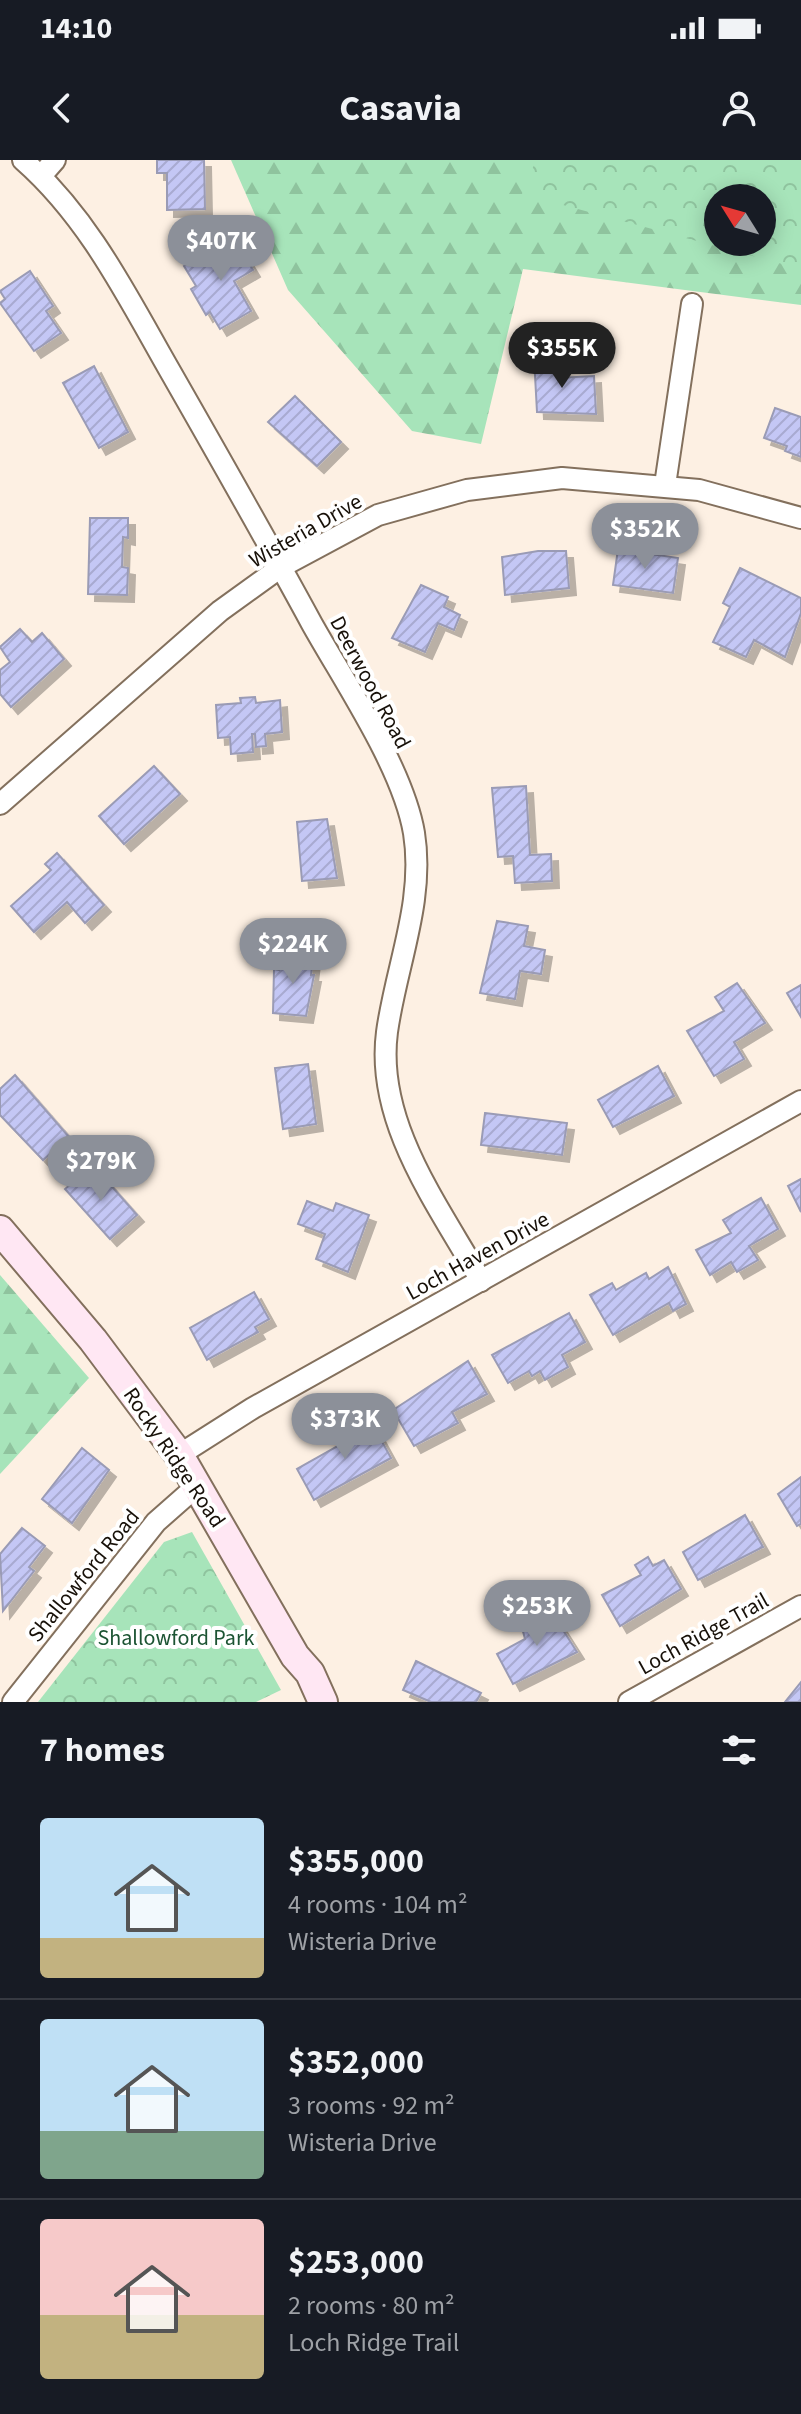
<!DOCTYPE html>
<meta charset="utf-8">
<style>
body{margin:0;font-family:"Source Sans 3",sans-serif;background:#20242c;color:#f1f3f6;height:100vh;display:flex;flex-direction:column;font-size:30px;white-space:nowrap}
*{box-sizing:border-box;margin:0}
p{font-size:26px;color:#9ea1a6}
.icon{flex:none;width:44px;height:44px;fill:none;stroke:currentColor;stroke-width:2;stroke-linecap:round;stroke-linejoin:round}
.map{position:relative;height:1542px;overflow:hidden}
.details{display:flex;flex-direction:column;background:#171b24;flex:1}
.details>*{flex:none}
.needle{width:52px;rotate:307deg}
.tools{position:absolute;left:704px;top:24px;display:grid;gap:16px}
.tools a{display:grid;place-items:center;width:72px;height:72px;border-radius:50%;background:#171b24;box-shadow:0 4px 20px #0003;font-size:40px}
.price{position:absolute;translate:-50% -68px;padding:0 18px;border-radius:28px;background:#8c9099;color:#fff;font-size:26px;line-height:52px;filter:drop-shadow(0 2px 4px #0008)}
.price::after{content:'';position:absolute;left:50%;top:48px;width:24px;height:18px;margin-left:-12px;background:inherit;clip-path:polygon(0 0,100% 0,50% 100%)}
.price.selected{background:#222;color:#fff}
ul{padding:0;list-style:none}
li{display:flex;align-items:center;gap:24px;height:200px;padding:0 40px}
li+li{border-top:2px solid #363941}
li span{display:grid;place-items:center;flex:none;width:224px;height:160px;border-radius:8px;color:#555}
li>.icon{margin-inline-start:auto}
span .icon{width:96px;height:96px;fill:#fffc;stroke-width:1}
li b{font-size:34px}
h2{display:flex;justify-content:space-between;align-items:center;height:96px;padding:0 40px;font-size:34px}
.status{display:flex;justify-content:space-between;align-items:center;height:56px;padding:0 40px;background:#171b24;direction:ltr}
.status svg{height:22px;fill:currentColor}
header{display:flex;justify-content:space-between;align-items:center;height:104px;padding:0 40px;background:#171b24;font-size:36px;font-weight:700}
.map>svg:first-child{display:block}
.forest{fill:url(#forest-firs)}
.park{fill:url(#park-crowns);fill-rule:evenodd}
.building{fill:url(#building-hatch);stroke:#9a9bb5;stroke-width:2;filter:url(#shadow)}
.lines{fill:none;stroke-linecap:round;stroke-linejoin:round}
.street-casing{stroke:#83705d;stroke-width:24}
.secondary-casing{stroke:#83705d;stroke-width:32}
.street{stroke:#fff;stroke-width:20}
.secondary{stroke:#ffe7f3;stroke-width:28}
.labels{text-anchor:middle;stroke-width:8;stroke-linejoin:round;paint-order:stroke}
.street-label{font-size:22px;fill:#171008;stroke:#fff}
.park-label{font-size:22px;fill:#1c5433;stroke:#fff}
</style>
<div class="status"><b>14:10</b><svg viewBox="0 0 49 12"><path d="M0 12V9h3v3zM5 12V6h3v6zM10 12V3h3v9zM15 12V0h3v12zM26 1h20v11H26zM47 4h2v5h-2z"/></svg></div>
<header><svg class="icon" aria-label="back" viewBox="0 0 24 24"><path d="M15 5l-7 7 7 7"/></svg>Casavia<svg class="icon" aria-label="person" viewBox="0 0 24 24"><circle cx="12" cy="8" r="4"/><path d="M4 21q1-7 8-7t8 7"/></svg></header>
<div class="map">
<svg width="801" height="1542" viewBox="0 0 801 1542">
<defs>
<pattern id="forest-firs" width="22" height="20" patternUnits="userSpaceOnUse" patternTransform="scale(2)"><rect width="22" height="20" fill="#a7e4ba"/><path d="M5 1l3.5 6h-7zM16 11l3.5 6h-7z" fill="#8fc39e"/></pattern>
<pattern id="park-crowns" width="20" height="18" patternUnits="userSpaceOnUse" patternTransform="scale(2)"><rect width="20" height="18" fill="#a7e4ba"/><path d="M2 6a3 3 0 1 1 6 0M12 15a3 3 0 1 1 6 0" fill="none" stroke="#8fc39e"/></pattern>
<pattern id="building-hatch" width="6" height="6" patternUnits="userSpaceOnUse" patternTransform="scale(2)"><rect width="6" height="6" fill="#c4c7f5"/><path d="M-1 1l2-2M0 6l6-6M5 7l2-2" fill="none" stroke="#a8aad1"/></pattern>
<filter id="shadow"><feDropShadow dx="7" dy="7" stdDeviation="0" flood-color="#0004"/></filter>
</defs>
<rect width="100%" height="100%" fill="#fdf0e3"/>
<g class="forest">
<path d="M 231,0 L 635,0 L 718,38 L 718,82 L 762,82 L 801,49 L 801,145 L 523,109 L 481,284 L 412,271 L 288,130 Z"/>
<path d="M 0,1115 L 89,1218 L 0,1314 Z"/>
</g>
<g class="park">
<path d="M 536,0 L 801,0 L 801,109 L 522,34 ZM 762,38 L 762,82 L 718,82 L 718,38 Z"/>
<path d="M 192,1372 L 281,1530 L 256,1542 L 38,1542 L 164,1382 Z"/>
</g>
<g class="building">
<path d="M 157,0 L 204,0 L 205,49 L 167,50 L 167,13 L 157,13 Z"/>
<path d="M 234,78 L 253,110 L 234,121 L 251,151 L 220,169 L 210,152 L 206,155 L 191,129 L 196,126 L 184,106 Z"/>
<path d="M 30,111 L 53,146 L 46,151 L 61,173 L 34,191 L 0,143 L 5,139 L 0,131 Z"/>
<path d="M 534,197 L 557,197 L 558,218 L 594,216 L 596,254 L 537,252 Z"/>
<path d="M 94,206 L 128,272 L 99,288 L 63,223 Z"/>
<path d="M 295,236 L 341,282 L 317,306 L 268,262 Z"/>
<path d="M 775,248 L 801,257 L 801,297 L 785,291 L 787,286 L 764,278 Z"/>
<path d="M 90,358 L 128,358 L 128,378 L 123,377 L 122,407 L 128,408 L 127,435 L 88,434 Z"/>
<path d="M 618,389 L 678,398 L 673,433 L 613,425 Z"/>
<path d="M 538,391 L 566,391 L 569,428 L 505,435 L 502,397 Z"/>
<path d="M 740,408 L 801,438 L 801,453 L 785,497 L 754,480 L 746,497 L 713,482 L 730,447 L 723,443 Z"/>
<path d="M 421,425 L 448,437 L 444,447 L 460,455 L 454,470 L 438,463 L 425,492 L 392,478 Z"/>
<path d="M 20,469 L 32,482 L 42,473 L 64,499 L 11,547 L 0,534 L 0,510 L 10,502 L 0,487 Z"/>
<path d="M 255,537 L 256,543 L 280,540 L 282,572 L 265,574 L 266,586 L 256,587 L 255,574 L 252,574 L 253,592 L 231,594 L 230,577 L 218,578 L 216,545 L 241,543 L 240,538 Z"/>
<path d="M 154,606 L 180,634 L 124,684 L 99,656 Z"/>
<path d="M 526,626 L 530,695 L 551,694 L 552,721 L 515,723 L 513,696 L 498,697 L 492,628 Z"/>
<path d="M 327,659 L 337,718 L 302,721 L 297,662 Z"/>
<path d="M 57,693 L 104,745 L 85,763 L 67,742 L 34,772 L 11,746 L 51,710 L 45,704 Z"/>
<path d="M 497,761 L 528,766 L 524,786 L 545,790 L 541,814 L 520,811 L 515,839 L 480,833 Z"/>
<path d="M 280,796 L 313,799 L 311,815 L 314,815 L 306,856 L 273,853 L 274,809 L 279,810 Z"/>
<path d="M 737,823 L 765,863 L 734,882 L 744,899 L 714,916 L 687,871 L 724,851 L 715,837 Z"/>
<path d="M 801,825 L 801,857 L 787,833 Z"/>
<path d="M 308,904 L 316,964 L 283,969 L 275,908 Z"/>
<path d="M 658,906 L 674,936 L 613,967 L 598,940 Z"/>
<path d="M 15,915 L 69,977 L 43,1000 L 0,955 L 0,929 Z"/>
<path d="M 485,953 L 567,963 L 562,995 L 481,985 Z"/>
<path d="M 90,1008 L 95,1015 L 99,1012 L 137,1055 L 110,1079 L 65,1029 Z"/>
<path d="M 801,1019 L 801,1052 L 788,1026 Z"/>
<path d="M 761,1038 L 778,1069 L 749,1086 L 758,1100 L 737,1112 L 731,1102 L 710,1115 L 696,1090 L 731,1073 L 723,1060 Z"/>
<path d="M 307,1041 L 333,1051 L 336,1043 L 369,1055 L 348,1112 L 316,1099 L 325,1074 L 298,1064 Z"/>
<path d="M 668,1107 L 686,1144 L 673,1151 L 669,1143 L 613,1175 L 590,1135 L 612,1123 L 616,1130 L 646,1113 L 649,1119 Z"/>
<path d="M 254,1132 L 269,1159 L 255,1167 L 258,1172 L 207,1200 L 190,1168 Z"/>
<path d="M 569,1153 L 585,1182 L 562,1195 L 568,1207 L 545,1220 L 540,1211 L 532,1216 L 529,1211 L 508,1223 L 492,1195 Z"/>
<path d="M 468,1201 L 487,1234 L 452,1252 L 458,1263 L 414,1286 L 393,1250 Z"/>
<path d="M 369,1258 L 391,1298 L 314,1340 L 297,1309 L 350,1279 L 346,1271 Z"/>
<path d="M 82,1288 L 109,1310 L 72,1363 L 42,1339 Z"/>
<path d="M 801,1317 L 801,1364 L 797,1366 L 778,1334 Z"/>
<path d="M 745,1355 L 763,1387 L 698,1420 L 683,1392 Z"/>
<path d="M 22,1368 L 45,1386 L 29,1407 L 34,1411 L 3,1451 L 0,1394 Z"/>
<path d="M 648,1397 L 653,1406 L 664,1400 L 681,1429 L 620,1466 L 602,1435 L 641,1415 L 635,1405 Z"/>
<path d="M 549,1448 L 577,1492 L 513,1524 L 497,1494 L 525,1479 L 521,1464 Z"/>
<path d="M 416,1501 L 481,1533 L 476,1542 L 431,1542 L 403,1530 Z"/>
<path d="M 801,1522 L 801,1542 L 785,1542 Z"/>
</g>
<g class="lines">
<defs>
<g id="street">
<path d="M 23,0 C 89,58 127,136 170,211 C 218,295 266,379 312,464 C 345,523 403,608 414,673 C 425,741 396,806 387,872 C 375,963 439,1046 481,1121"/>
<path d="M 41,16 L 55,0"/>
<path d="M 665,325 L 692,144"/>
<path d="M 0,644 L 220,451 L 281,407 L 378,355 L 467,330 L 562,318 L 699,330 L 801,358"/>
<path d="M 179,1295 L 253,1248 L 801,941"/>
<path d="M 13,1542 L 156,1362 L 198,1325"/>
<path d="M 629,1542 L 801,1446"/>
</g>
<path id="secondary" d="M 0,1070 L 93,1180 L 179,1295 L 295,1496 L 310,1513 L 323,1542"/>
</defs>
<use href="#street" class="street-casing"/>
<use href="#secondary" class="secondary-casing"/>
<use href="#street" class="street"/>
<use href="#secondary" class="secondary"/>
</g>
<g class="labels">
<g class="street-label">
<text transform="translate(305 370) rotate(-30)" y="8">Wisteria Drive</text>
<text transform="translate(371 522) rotate(62)" y="8">Deerwood Road</text>
<text transform="translate(477 1095) rotate(-29)" y="8">Loch Haven Drive</text>
<text transform="translate(175 1297) rotate(56)" y="8">Rocky Ridge Road</text>
<text transform="translate(83 1415) rotate(-51)" y="8">Shallowford Road</text>
<text transform="translate(703 1473) rotate(-29)" y="8">Loch Ridge Trail</text>
</g>
<g class="park-label">
<text x="176" y="1485">Shallowford Park</text>
</g>
</g>
</svg>
<div class="tools">
<a><svg class="needle" viewBox="-14 -14 28 28"><path d="M0-13l5 13h-10z" fill="#e53935"/><path d="M0 13l5-13h-10z" fill="#9ea1a6"/></svg></a>
</div>
<b class="price" style="left:221px;top:123px">$407K</b>
<b class="price selected" style="left:562px;top:230px">$355K</b>
<b class="price" style="left:645px;top:411px">$352K</b>
<b class="price" style="left:293px;top:826px">$224K</b>
<b class="price" style="left:101px;top:1043px">$279K</b>
<b class="price" style="left:345px;top:1301px">$373K</b>
<b class="price" style="left:537px;top:1488px">$253K</b>
</div>
<section class="details">
<h2>7 homes<svg class="icon" aria-label="filters" viewBox="0 0 24 24"><path d="M4 7h16M4 17h16"/><circle cx="9" cy="7" r="2"/><circle cx="15" cy="17" r="2"/></svg></h2>
<ul>
<li><span style="background:linear-gradient(#bfe0f5 75%,#c2b280 0)"><svg class="icon" aria-label="home" viewBox="0 0 24 24"><path d="M3 11l9-7 9 7M6 9v11h12V9"/></svg></span><div><b>$355,000</b><p>4 rooms · 104 m²</p><p>Wisteria Drive</p></div></li>
<li><span style="background:linear-gradient(#bfe0f5 70%,#7fa58c 0)"><svg class="icon" aria-label="home" viewBox="0 0 24 24"><path d="M3 11l9-7 9 7M6 9v11h12V9"/></svg></span><div><b>$352,000</b><p>3 rooms · 92 m²</p><p>Wisteria Drive</p></div></li>
<li><span style="background:linear-gradient(#f6c9c9 60%,#c2b280 0)"><svg class="icon" aria-label="home" viewBox="0 0 24 24"><path d="M3 11l9-7 9 7M6 9v11h12V9"/></svg></span><div><b>$253,000</b><p>2 rooms · 80 m²</p><p>Loch Ridge Trail</p></div></li>
</ul>
</section>
